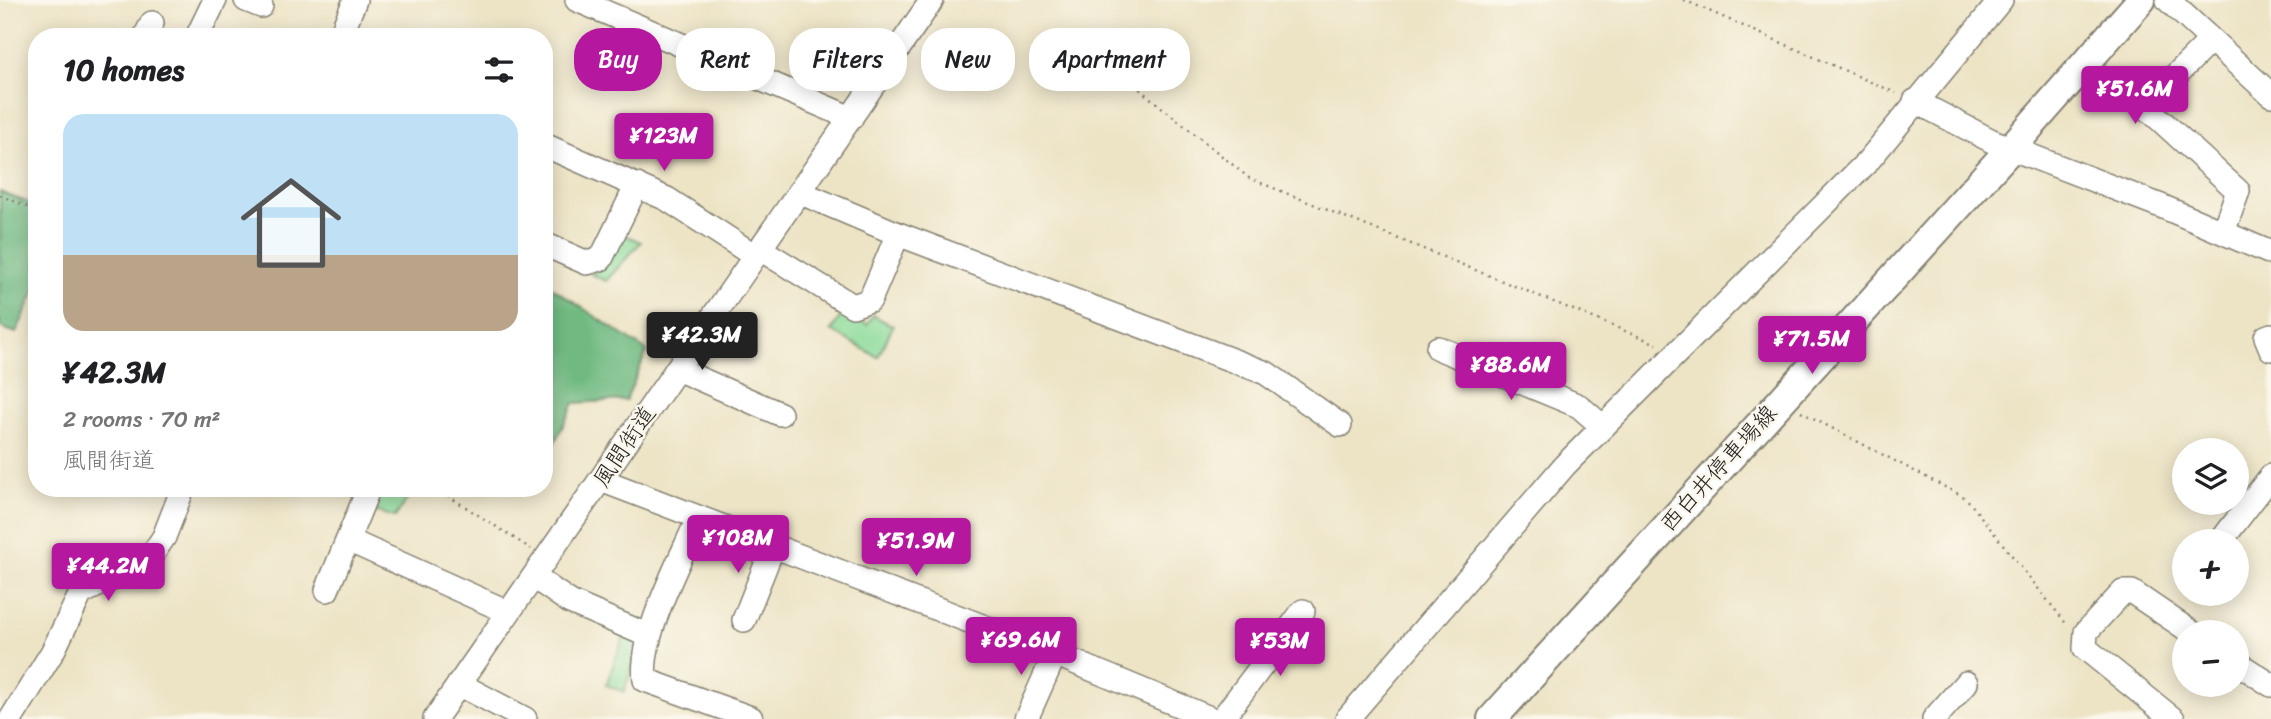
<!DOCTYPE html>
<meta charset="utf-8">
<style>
body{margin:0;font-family:Sriracha,"Klee One",sans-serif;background:#f6f6f6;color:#202124;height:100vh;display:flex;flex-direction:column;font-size:26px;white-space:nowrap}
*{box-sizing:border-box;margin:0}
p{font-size:23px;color:#757577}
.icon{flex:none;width:38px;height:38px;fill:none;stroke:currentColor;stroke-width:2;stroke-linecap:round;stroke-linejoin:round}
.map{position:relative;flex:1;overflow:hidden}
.drawer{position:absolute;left:28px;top:28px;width:525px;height:469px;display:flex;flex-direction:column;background:#fff;border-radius:28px;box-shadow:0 4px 18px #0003}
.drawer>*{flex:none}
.banner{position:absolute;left:574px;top:28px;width:665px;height:63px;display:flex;gap:14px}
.buttons{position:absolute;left:2172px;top:438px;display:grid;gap:14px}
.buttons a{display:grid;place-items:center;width:77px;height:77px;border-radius:50%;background:#fff;box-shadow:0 4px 18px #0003;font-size:35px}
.price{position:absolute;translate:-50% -60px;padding:0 16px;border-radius:7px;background:#b5179e;color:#fff;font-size:23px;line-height:46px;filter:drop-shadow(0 2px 4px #0008)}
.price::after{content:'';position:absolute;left:50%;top:42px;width:21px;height:16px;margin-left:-10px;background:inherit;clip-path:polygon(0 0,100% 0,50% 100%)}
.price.selected{background:#222;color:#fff}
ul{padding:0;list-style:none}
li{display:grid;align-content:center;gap:14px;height:371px;padding:0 35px}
li span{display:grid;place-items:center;height:217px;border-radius:21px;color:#555}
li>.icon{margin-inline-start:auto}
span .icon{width:126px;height:126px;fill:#fffc;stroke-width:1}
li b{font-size:30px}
h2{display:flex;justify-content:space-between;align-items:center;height:84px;padding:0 35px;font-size:30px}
.tag{padding:0 24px;border-radius:28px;background:#fff;box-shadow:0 4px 18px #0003;font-size:24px;line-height:63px}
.tag.selected{background:#b5179e;color:#fff}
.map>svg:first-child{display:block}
.green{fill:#8ada99;stroke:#537b5a;stroke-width:2}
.forest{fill:#6fba81;stroke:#466b4e;stroke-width:2}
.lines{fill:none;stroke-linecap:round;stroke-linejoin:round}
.minor-casing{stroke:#848071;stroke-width:26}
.major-casing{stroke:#848071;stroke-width:32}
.path{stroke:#848071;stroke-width:2.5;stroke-dasharray:2 5;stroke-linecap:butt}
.minor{stroke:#fff;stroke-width:23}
.major{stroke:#fff;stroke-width:28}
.labels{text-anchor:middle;stroke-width:5;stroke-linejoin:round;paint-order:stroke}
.street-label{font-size:23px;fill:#1c1c1c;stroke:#fbf7ec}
</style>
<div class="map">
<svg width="2271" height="719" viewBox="0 0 2271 719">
<rect width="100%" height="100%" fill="#fbf7ec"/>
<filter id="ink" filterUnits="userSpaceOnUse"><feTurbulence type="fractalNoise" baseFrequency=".0143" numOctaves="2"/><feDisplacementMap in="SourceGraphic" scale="14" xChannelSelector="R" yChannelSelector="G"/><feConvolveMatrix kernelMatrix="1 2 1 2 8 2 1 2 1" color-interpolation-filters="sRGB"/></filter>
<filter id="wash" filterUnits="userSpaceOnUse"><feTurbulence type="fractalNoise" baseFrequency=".00686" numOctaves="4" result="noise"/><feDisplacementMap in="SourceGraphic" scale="28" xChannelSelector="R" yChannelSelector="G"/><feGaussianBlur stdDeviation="1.57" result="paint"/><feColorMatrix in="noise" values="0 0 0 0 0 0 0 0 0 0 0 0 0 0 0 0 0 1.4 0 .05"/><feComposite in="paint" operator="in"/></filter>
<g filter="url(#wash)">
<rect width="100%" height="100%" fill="#ede4c6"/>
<g class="green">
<path d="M 621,233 L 641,242 L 606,281 L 591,274 L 604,265 Z"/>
<path d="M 844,311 L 867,325 L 873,315 L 893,326 L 878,357 L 831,331 Z"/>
<path d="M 389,488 L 415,488 L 395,517 L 368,509 L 377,489 Z"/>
<path d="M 625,633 L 635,636 L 638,648 L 624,692 L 606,685 Z"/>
</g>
<g class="forest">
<path d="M 0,192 L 37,206 L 37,287 L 16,333 L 0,327 Z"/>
<path d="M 544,282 L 647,351 L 626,400 L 574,403 L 552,448 L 544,444 Z"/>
</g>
</g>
<g filter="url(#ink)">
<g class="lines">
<defs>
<g id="minor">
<path d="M 246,0 L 261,6"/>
<path d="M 577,0 L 851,118"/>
<path d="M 2168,0 L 2271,95"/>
<path d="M 145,37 L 152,23"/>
<path d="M 197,37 L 215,0"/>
<path d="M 340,37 L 355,0"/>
<path d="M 2211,40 L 2145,106 L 2238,191 L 2223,232"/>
<path d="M 1915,101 L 1992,141 L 2161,206 L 2271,253"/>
<path d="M 544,145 L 667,199 L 755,256"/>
<path d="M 799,192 L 898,234 L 1266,373 L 1340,425"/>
<path d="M 544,244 L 587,263 L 601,259 L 637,185"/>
<path d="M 760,249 L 853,306 L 870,300 L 898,234"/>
<path d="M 2271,335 L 2266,337 L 2271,349"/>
<path d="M 1438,348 L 1579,406 L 1603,427"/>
<path d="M 677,369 L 780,414"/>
<path d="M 601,480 L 1055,654 L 1212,719"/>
<path d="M 698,519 C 680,561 639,636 645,680 L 751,718"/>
<path d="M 350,541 L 508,612"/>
<path d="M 2221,541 L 2271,476"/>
<path d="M 534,577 L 570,602 L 649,636"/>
<path d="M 327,590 L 366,495 L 360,488"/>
<path d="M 744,620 L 773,547"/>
<path d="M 2236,662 L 2271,685"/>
<path d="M 459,684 L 525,719"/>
<path d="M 11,719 L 53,651 L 81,593 L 147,562 L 164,537 L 183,488"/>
<path d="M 435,719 L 932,0"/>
<path d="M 1026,719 L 1055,654"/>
<path d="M 1222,719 L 1303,611"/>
<path d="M 1347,719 L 1565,465 L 1868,161 L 2001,0"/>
<path d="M 1934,719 L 1966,683"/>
<path d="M 2173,719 L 2085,648 L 2086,632 L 2123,592 L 2132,592 L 2191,632"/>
</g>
<path id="major" d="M 1492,719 L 2012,147 L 2141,0"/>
</defs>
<use href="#minor" class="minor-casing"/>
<use href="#major" class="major-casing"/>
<g class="path">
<path d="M 1684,0 L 1896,93"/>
<path d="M 1085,45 L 1249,178 L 1657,344"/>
<path d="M 0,195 L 37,211"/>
<path d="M 1801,412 L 1966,498 L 2068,626"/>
<path d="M 436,488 L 531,549"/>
</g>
<use href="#minor" class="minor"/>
<use href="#major" class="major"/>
</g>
</g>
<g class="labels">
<g class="street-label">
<text transform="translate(624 446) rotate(-56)" y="8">風間街道</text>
<text transform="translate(1718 468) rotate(-48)" y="8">西白井停車場線</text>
</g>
</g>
</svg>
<div class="buttons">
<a><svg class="icon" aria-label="layers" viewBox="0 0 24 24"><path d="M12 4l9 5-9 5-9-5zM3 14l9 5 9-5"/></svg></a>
<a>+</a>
<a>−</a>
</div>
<b class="price" style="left:2135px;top:126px">¥51.6M</b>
<b class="price" style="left:664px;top:173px">¥123M</b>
<b class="price selected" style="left:702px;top:372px">¥42.3M</b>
<b class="price" style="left:1812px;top:376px">¥71.5M</b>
<b class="price" style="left:1511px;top:402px">¥88.6M</b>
<b class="price" style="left:738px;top:575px">¥108M</b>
<b class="price" style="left:916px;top:578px">¥51.9M</b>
<b class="price" style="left:108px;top:603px">¥44.2M</b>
<b class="price" style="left:1021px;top:677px">¥69.6M</b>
<b class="price" style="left:1280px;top:678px">¥53M</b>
<div class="banner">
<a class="tag selected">Buy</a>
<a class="tag">Rent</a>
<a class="tag">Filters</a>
<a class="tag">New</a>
<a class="tag">Apartment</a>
</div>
<section class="drawer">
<h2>10 homes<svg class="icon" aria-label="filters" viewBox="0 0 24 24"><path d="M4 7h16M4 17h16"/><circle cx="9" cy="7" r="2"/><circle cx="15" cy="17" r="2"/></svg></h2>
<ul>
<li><span style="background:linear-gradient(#bfe0f5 65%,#b9a48a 0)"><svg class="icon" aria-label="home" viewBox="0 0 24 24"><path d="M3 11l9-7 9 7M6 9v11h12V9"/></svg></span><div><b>¥42.3M</b><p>2 rooms · 70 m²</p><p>風間街道</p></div></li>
</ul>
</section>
</div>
